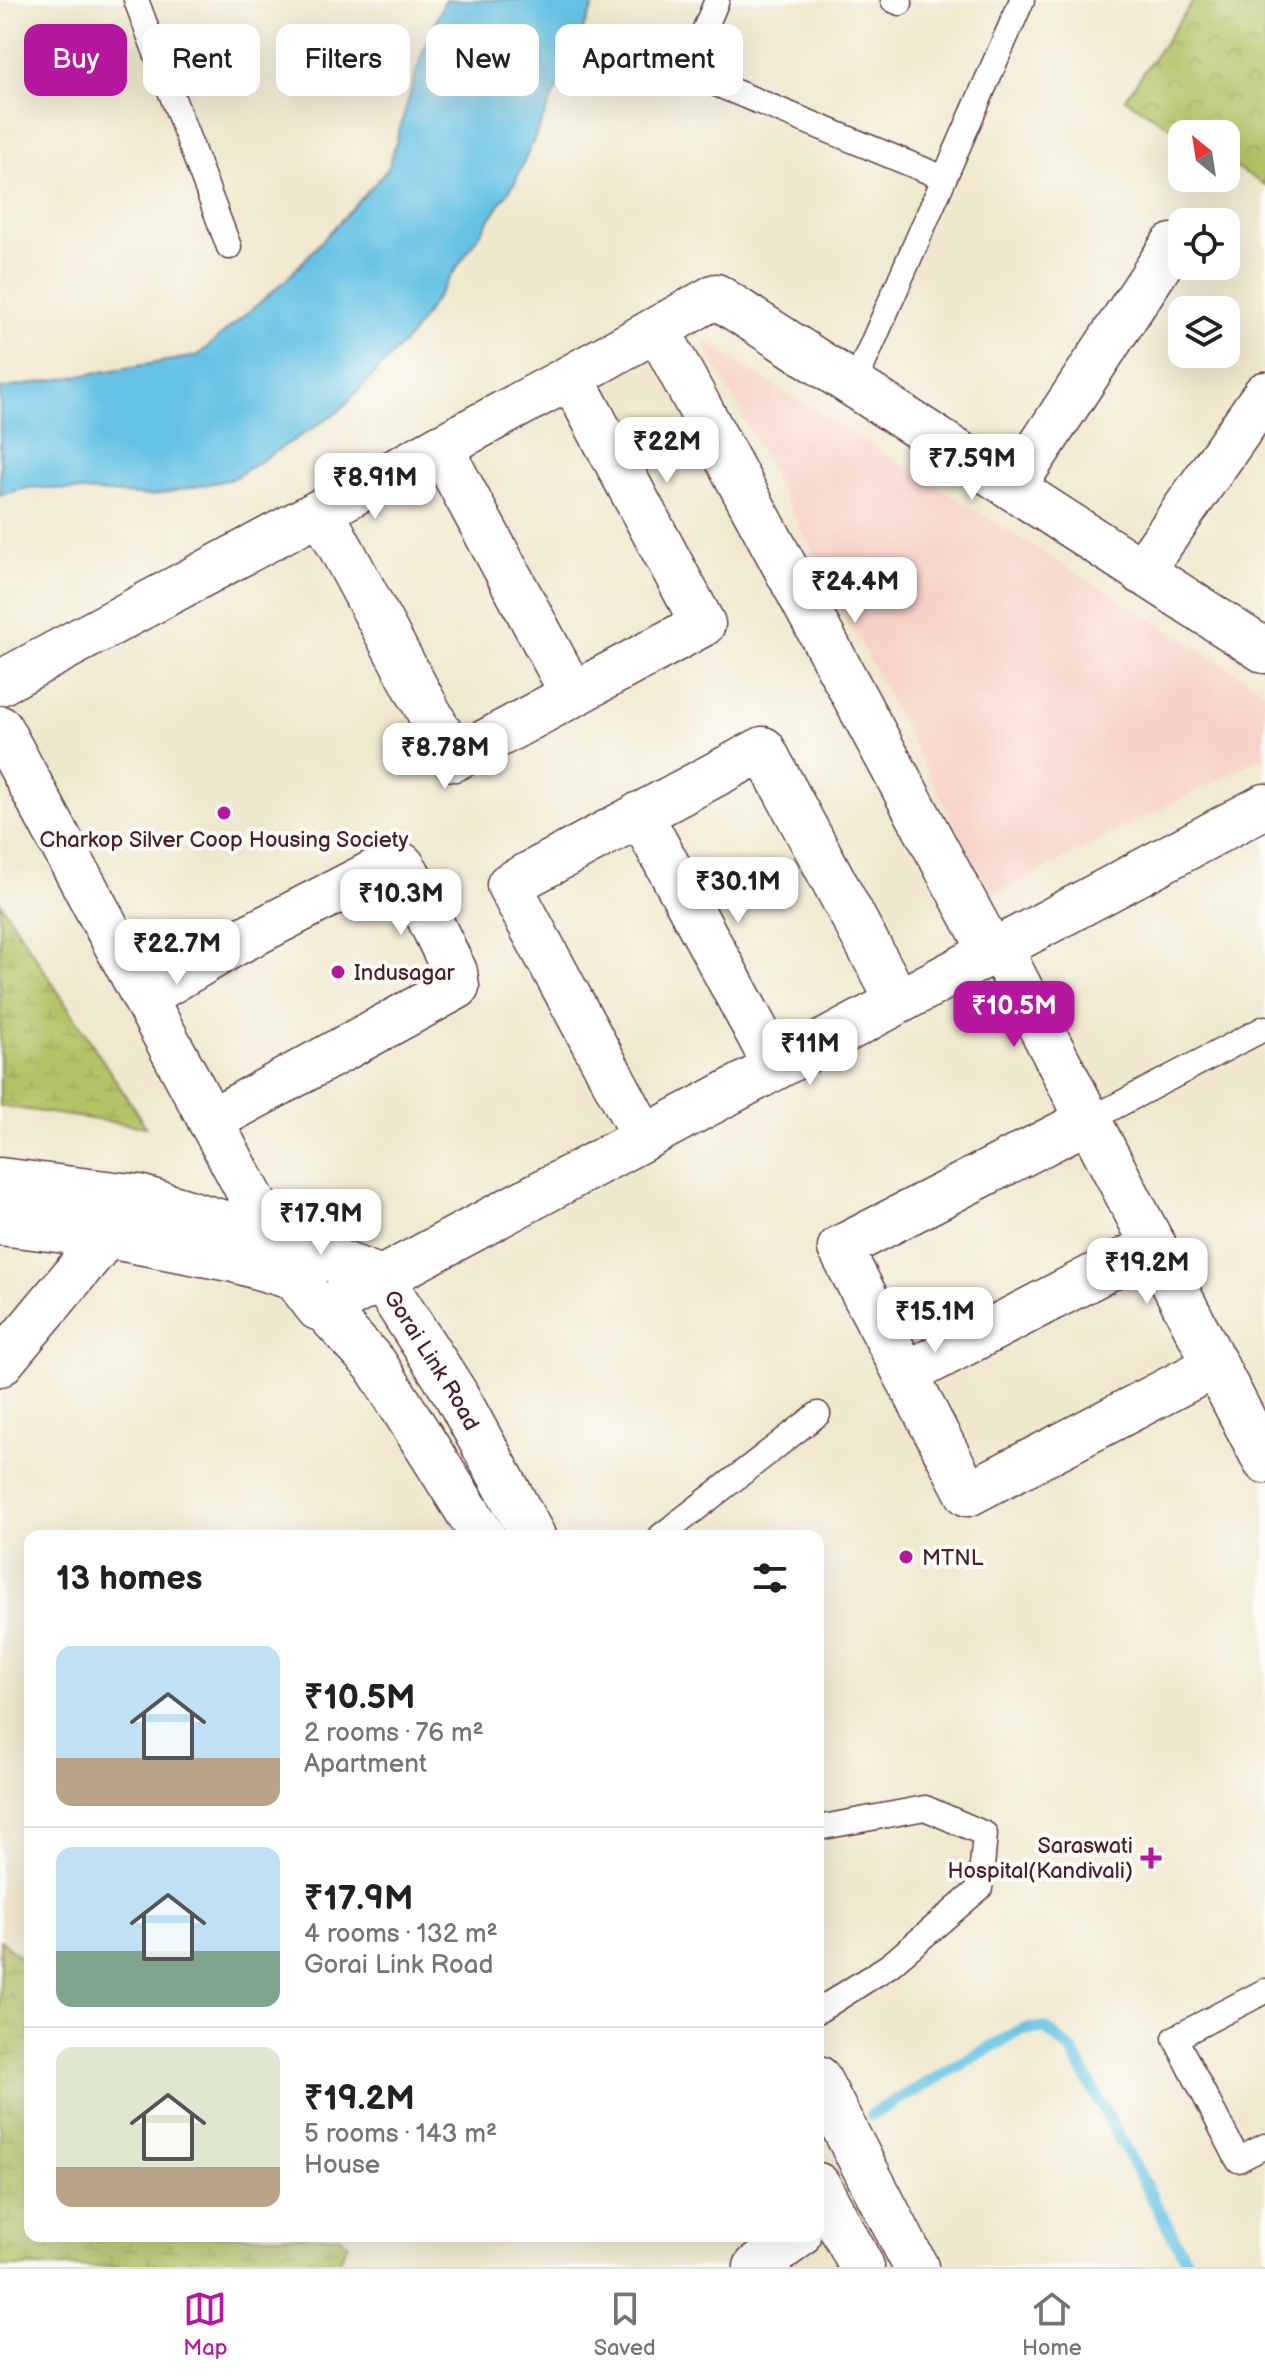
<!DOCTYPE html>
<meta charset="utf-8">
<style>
body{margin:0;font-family:"Balsamiq Sans",sans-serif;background:#f2f2f2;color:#202124;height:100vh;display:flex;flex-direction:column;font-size:30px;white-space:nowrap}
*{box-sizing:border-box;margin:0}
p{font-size:26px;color:#757577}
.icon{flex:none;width:44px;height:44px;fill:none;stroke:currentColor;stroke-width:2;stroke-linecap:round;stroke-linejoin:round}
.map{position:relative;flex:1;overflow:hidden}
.side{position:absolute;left:24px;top:1530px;width:800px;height:712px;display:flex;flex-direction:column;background:#fff;border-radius:16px;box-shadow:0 8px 32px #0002}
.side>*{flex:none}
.top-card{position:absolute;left:24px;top:24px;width:800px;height:72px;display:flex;gap:16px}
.needle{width:52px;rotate:330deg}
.tools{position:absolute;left:1168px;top:120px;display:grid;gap:16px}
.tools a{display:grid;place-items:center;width:72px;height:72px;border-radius:16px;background:#fff;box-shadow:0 8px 32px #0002;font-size:40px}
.price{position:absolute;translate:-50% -68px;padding:0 18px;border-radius:16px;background:#fff;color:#222;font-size:26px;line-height:52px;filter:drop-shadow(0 2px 4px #0008)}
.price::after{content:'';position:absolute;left:50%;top:48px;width:24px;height:18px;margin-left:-12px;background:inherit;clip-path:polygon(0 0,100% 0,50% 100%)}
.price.active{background:#b5179e;color:#fff}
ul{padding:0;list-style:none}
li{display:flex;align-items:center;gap:24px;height:200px;padding:0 32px}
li+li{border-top:2px solid #e0e0e0}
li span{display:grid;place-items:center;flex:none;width:224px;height:160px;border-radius:16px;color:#555}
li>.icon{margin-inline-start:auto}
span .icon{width:96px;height:96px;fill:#fffc;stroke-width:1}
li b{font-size:34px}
h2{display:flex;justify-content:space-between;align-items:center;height:96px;padding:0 32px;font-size:34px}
.chip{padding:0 28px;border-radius:16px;background:#fff;box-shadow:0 8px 32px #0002;font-size:28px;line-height:72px}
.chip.active{background:#b5179e;color:#fff}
.menu{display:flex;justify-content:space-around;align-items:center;height:112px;border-top:2px solid #e0e0e0;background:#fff;font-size:22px;color:#757577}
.menu a{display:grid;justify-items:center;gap:4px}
.menu .active{color:#b5179e}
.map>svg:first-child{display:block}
.built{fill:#f7d1c8}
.wetland{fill:url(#wetland-marsh);stroke:#7e7148;stroke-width:2}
.park{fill:url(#park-crowns);stroke:#7e7148;stroke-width:2}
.water{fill:#66c2e4;stroke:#587088;stroke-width:2}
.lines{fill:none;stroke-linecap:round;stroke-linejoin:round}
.stream{stroke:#66c2e4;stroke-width:12}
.lane-casing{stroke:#633d43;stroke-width:27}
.street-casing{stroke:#633d43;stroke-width:47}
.secondary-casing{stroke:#633d43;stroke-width:47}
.lane{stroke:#fff;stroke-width:24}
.street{stroke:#fff;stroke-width:44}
.secondary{stroke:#fff;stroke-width:44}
.poi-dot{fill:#b5179e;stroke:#fdfcf7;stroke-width:3}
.labels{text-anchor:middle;stroke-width:8;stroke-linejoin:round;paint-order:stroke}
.poi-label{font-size:22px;fill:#4a1f2b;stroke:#fdfcf7;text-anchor:start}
.street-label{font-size:22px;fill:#4a1f2b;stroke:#fdfcf7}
</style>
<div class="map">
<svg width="1265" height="2267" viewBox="0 0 1265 2267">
<defs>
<pattern id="wetland-marsh" width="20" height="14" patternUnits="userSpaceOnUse" patternTransform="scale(2)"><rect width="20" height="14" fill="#b3c366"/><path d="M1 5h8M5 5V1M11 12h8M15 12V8" fill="none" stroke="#9ba759"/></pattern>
<pattern id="park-crowns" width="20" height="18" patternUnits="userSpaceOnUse" patternTransform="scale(2)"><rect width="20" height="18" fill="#b3c366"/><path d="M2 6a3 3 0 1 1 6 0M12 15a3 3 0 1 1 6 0" fill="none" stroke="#9ba759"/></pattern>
</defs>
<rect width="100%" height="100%" fill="#fdfcf7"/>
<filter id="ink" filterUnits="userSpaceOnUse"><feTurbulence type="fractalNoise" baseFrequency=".0125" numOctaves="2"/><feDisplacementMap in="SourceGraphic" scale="16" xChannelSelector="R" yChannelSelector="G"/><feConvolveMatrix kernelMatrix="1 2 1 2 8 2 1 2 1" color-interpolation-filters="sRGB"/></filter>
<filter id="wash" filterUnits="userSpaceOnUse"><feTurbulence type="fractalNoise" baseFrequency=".006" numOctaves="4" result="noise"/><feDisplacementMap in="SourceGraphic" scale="32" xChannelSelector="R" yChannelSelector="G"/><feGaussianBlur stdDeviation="1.8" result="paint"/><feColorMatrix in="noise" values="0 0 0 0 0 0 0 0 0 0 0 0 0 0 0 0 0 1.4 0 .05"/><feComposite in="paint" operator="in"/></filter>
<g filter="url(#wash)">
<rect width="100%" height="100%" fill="#f0e8ce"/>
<path class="built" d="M 703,341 L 1265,690 L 1265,756 L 992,895 Z"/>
<g class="wetland">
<path d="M 0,902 L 146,1127 L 0,1106 Z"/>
<path d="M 0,1940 L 30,1966 L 30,2236 L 339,2236 L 348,2244 L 335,2267 L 0,2267 Z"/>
</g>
<path class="park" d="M 1194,0 L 1265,0 L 1265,185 L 1226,161 L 1226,134 L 1182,134 L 1125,99 Z"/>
<path class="water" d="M 445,0 L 596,0 L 515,182 L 411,335 L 338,412 L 232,479 L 150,496 L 32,487 L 0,495 L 0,389 L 197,356 L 287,279 L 388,169 L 421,57 Z"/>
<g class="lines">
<path class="stream" d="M 871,2115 L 1023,2029 L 1045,2028 L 1072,2051 L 1190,2267"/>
</g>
</g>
<g filter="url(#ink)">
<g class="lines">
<defs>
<g id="lane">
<path d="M 136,0 L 229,247"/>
<path d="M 717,0 L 687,72 L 944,178"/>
<path d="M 893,0 L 900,3"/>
<path d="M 854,385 L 1022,0"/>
<path d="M 1089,1120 L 1265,1028"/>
<path d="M 661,1536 L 818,1414"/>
<path d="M 818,1828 L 925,1808 L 985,1834 L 980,1888 L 890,1965 L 818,2011"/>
<path d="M 1265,1991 L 1175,2038 L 1238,2160 L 1265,2146"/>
</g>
<g id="street">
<path d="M 658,330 L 991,951"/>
<path d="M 440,447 L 573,695"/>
<path d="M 1013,488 L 1172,246"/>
<path d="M 321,511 L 454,759 L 703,624 L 571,377"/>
<path d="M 1141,572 L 1265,394"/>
<path d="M 0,683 L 571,377 L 716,296 L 1265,651"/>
<path d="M 0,728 L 286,1262"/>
<path d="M 640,814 L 776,1067"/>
<path d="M 999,947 L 1265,1461"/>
<path d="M 144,997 L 234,944 L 392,863 L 402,865 L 408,874 L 455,972 L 457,987 L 210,1121"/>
<path d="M 1089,1120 L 840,1248 L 968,1494 L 1216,1365"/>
<path d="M 644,1137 L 509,885 L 763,749 L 898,1001"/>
<path d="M 324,1309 L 1265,806"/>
<path d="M 0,1364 L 129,1209"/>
<path d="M 906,1374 L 1154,1245"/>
<path d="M 756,2267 L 798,2236"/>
</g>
<g id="secondary">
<path id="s1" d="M 0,1180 L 139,1197 L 273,1238 L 381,1278 L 455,1393 L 533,1536"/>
<path d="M 0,1223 L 107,1236 L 234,1260 L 295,1278 L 318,1308 L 324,1309 L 375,1364 L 483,1536"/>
<path d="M 818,2078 L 916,2267"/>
<path d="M 818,2185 L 862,2267"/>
</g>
</defs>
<use href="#lane" class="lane-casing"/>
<use href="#street" class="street-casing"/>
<use href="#secondary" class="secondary-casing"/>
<use href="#lane" class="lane"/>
<use href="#street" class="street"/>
<use href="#secondary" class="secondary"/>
</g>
</g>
<g class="poi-dot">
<circle cx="224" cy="813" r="8"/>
<circle cx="338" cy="972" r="8"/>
<circle cx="906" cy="1557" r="8"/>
<path d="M1147 1846h8v8h8v8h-8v8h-8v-8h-8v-8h8z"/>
</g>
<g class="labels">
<g class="poi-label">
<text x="224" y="847" text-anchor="middle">Charkop Silver Coop Housing Society</text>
<text x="354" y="980">Indusagar</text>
<text x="922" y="1565">MTNL</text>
<text x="1133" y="1853" text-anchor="end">Saraswati<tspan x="1133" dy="25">Hospital(Kandivali)</tspan></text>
</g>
<g class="street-label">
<text dy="8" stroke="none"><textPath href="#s1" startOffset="492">Gorai Link Road</textPath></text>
</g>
</g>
</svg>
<div class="tools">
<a><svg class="needle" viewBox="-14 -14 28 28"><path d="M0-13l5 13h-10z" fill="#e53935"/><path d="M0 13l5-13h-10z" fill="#757577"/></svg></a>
<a><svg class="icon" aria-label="locate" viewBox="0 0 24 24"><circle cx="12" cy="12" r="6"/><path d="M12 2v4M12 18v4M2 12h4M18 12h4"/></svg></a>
<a><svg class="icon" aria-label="layers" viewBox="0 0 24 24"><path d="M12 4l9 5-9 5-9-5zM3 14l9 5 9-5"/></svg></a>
</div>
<b class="price" style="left:667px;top:485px">₹22M</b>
<b class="price" style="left:972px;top:502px">₹7.59M</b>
<b class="price" style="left:375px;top:521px">₹8.91M</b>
<b class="price" style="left:855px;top:625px">₹24.4M</b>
<b class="price" style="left:445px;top:791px">₹8.78M</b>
<b class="price" style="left:738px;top:925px">₹30.1M</b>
<b class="price" style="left:401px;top:937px">₹10.3M</b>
<b class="price" style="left:177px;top:987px">₹22.7M</b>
<b class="price active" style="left:1014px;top:1049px">₹10.5M</b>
<b class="price" style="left:810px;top:1087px">₹11M</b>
<b class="price" style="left:321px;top:1257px">₹17.9M</b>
<b class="price" style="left:1147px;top:1306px">₹19.2M</b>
<b class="price" style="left:935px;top:1355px">₹15.1M</b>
<div class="top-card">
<a class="chip active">Buy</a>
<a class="chip">Rent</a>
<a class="chip">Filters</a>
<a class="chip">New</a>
<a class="chip">Apartment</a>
</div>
<section class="side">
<h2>13 homes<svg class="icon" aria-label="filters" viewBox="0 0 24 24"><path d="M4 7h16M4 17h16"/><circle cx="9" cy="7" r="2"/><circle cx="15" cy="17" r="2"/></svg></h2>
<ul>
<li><span style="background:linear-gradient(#bfe0f5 70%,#b9a48a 0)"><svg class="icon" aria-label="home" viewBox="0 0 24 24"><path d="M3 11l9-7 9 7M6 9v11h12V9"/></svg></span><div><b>₹10.5M</b><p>2 rooms · 76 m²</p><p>Apartment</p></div></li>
<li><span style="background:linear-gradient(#bfe0f5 65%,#7fa58c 0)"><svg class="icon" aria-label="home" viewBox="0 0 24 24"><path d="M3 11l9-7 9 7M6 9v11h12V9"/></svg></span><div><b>₹17.9M</b><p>4 rooms · 132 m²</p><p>Gorai Link Road</p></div></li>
<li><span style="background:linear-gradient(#dfe7d0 75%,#b9a48a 0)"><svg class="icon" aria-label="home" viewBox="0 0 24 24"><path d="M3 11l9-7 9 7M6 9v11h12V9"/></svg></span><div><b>₹19.2M</b><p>5 rooms · 143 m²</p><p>House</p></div></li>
</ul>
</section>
</div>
<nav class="menu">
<a class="active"><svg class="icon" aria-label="map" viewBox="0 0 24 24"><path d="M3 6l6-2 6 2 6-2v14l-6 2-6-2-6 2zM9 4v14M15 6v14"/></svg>Map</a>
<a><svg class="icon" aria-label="saved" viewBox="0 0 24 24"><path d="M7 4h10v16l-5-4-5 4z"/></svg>Saved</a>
<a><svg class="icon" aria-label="home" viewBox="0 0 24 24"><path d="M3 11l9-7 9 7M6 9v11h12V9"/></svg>Home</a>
</nav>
